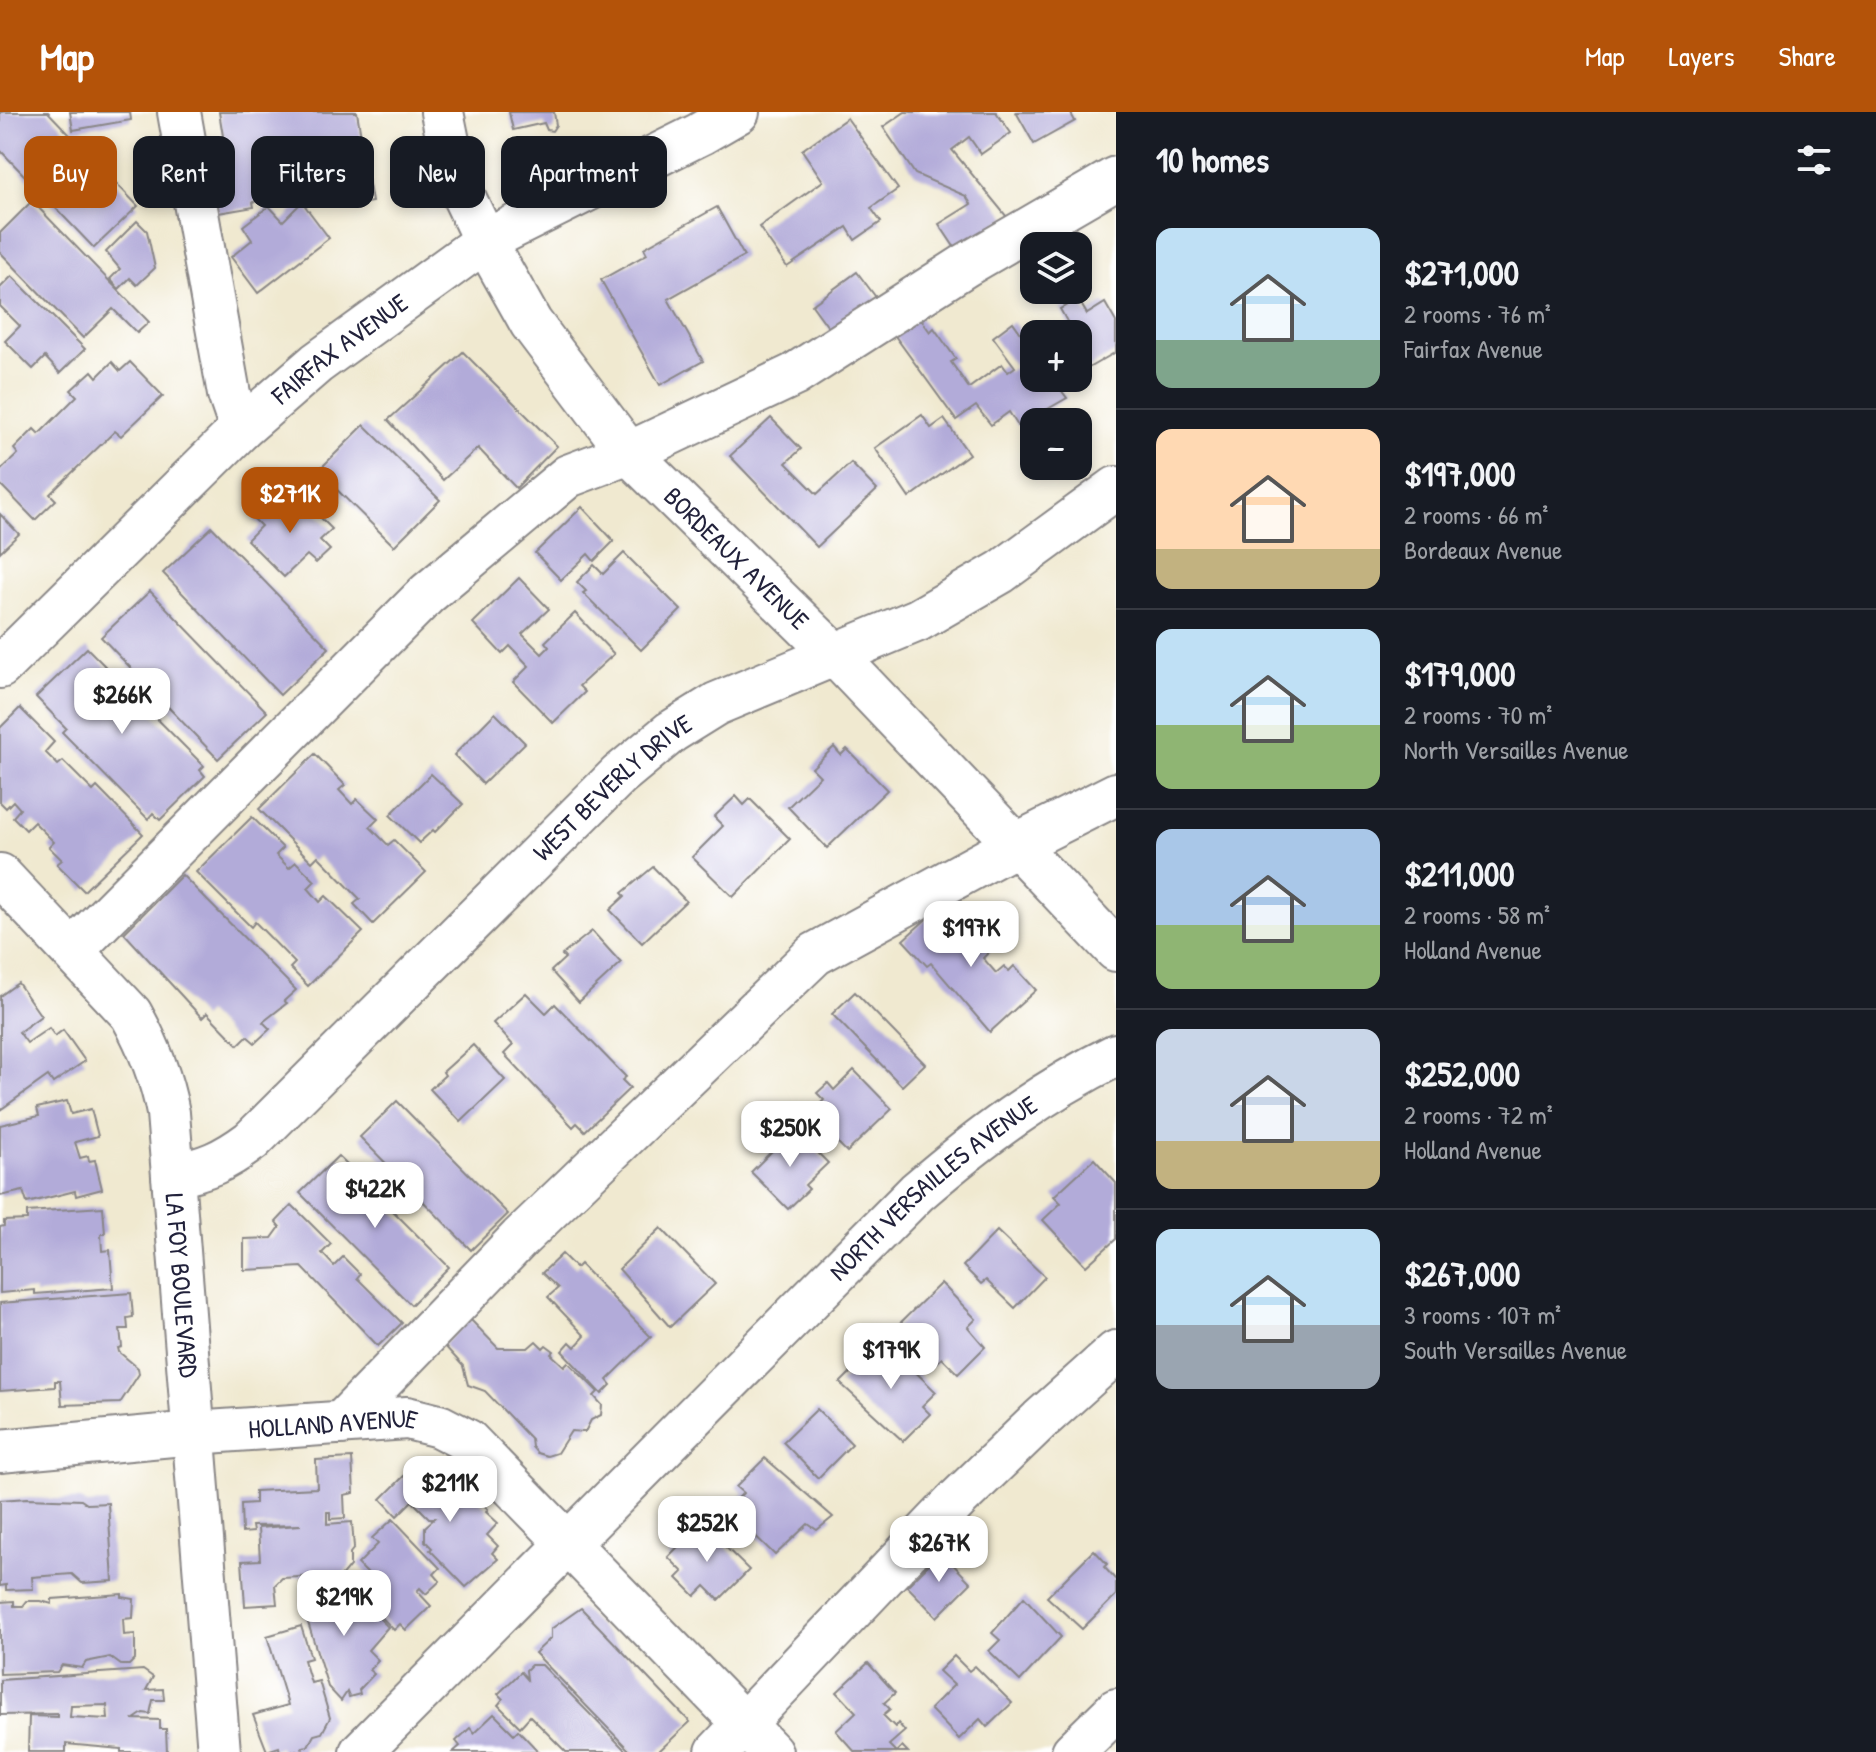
<!DOCTYPE html>
<meta charset="utf-8">
<style>
body{margin:0;font-family:"Patrick Hand",sans-serif;background:#242831;color:#f1f3f6;height:100vh;display:flex;flex-direction:column;font-size:30px;white-space:nowrap}
*{box-sizing:border-box;margin:0}
p{font-size:26px;color:#9ea1a6}
.icon{flex:none;width:44px;height:44px;fill:none;stroke:currentColor;stroke-width:2;stroke-linecap:round;stroke-linejoin:round}
.map{position:relative;flex:1;overflow:hidden}
.sheet{display:flex;flex-direction:column;background:#171b24;width:760px}
.sheet>*{flex:none}
.top-card{position:absolute;left:24px;top:24px;width:760px;height:72px;display:flex;gap:16px}
.fabs{position:absolute;left:1020px;top:120px;display:grid;gap:16px}
.fabs a{display:grid;place-items:center;width:72px;height:72px;border-radius:16px;background:#171b24;box-shadow:0 4px 12px #0003;font-size:40px}
.price{position:absolute;translate:-50% -68px;padding:0 18px;border-radius:16px;background:#fff;color:#222;font-size:26px;line-height:52px;filter:drop-shadow(0 2px 4px #0008)}
.price::after{content:'';position:absolute;left:50%;top:48px;width:24px;height:18px;margin-left:-12px;background:inherit;clip-path:polygon(0 0,100% 0,50% 100%)}
.price.on{background:#b45309;color:#fff}
ul{padding:0;list-style:none}
li{display:flex;align-items:center;gap:24px;height:200px;padding:0 40px}
li+li{border-top:2px solid #363941}
li span{display:grid;place-items:center;flex:none;width:224px;height:160px;border-radius:16px;color:#555}
li>.icon{margin-inline-start:auto}
span .icon{width:96px;height:96px;fill:#fffc;stroke-width:1}
li b{font-size:34px}
h2{display:flex;justify-content:space-between;align-items:center;height:96px;padding:0 40px;font-size:34px}
.tag{padding:0 28px;border-radius:16px;background:#171b24;box-shadow:0 4px 12px #0003;font-size:28px;line-height:72px}
.tag.on{background:#b45309;color:#fff}
header{display:flex;align-items:center;gap:48px;box-sizing:border-box;height:112px;padding:0 40px;background:#b45309;color:#fff}
header strong{font-size:38px}
nav{display:flex;gap:44px;margin-inline-start:auto;font-size:28px}
main{display:flex;flex:1;min-height:0}
.map>svg:first-child{display:block}
.building{fill:#b2abd9;fill-rule:evenodd}
.lines{fill:none;stroke-linecap:round;stroke-linejoin:round}
.minor-casing{stroke:#898686;stroke-width:46}
.minor{stroke:#fff;stroke-width:42}
.labels{text-anchor:middle;stroke-width:7;stroke-linejoin:round;paint-order:stroke}
.street-label{font-size:26px;fill:#22223b;stroke:#fff}
</style>
<header>
<strong>Map</strong>
<nav><a>Map</a><a>Layers</a><a>Share</a></nav>
</header>
<main>
<div class="map">
<svg width="1116" height="1640" viewBox="0 0 1116 1640">
<rect width="100%" height="100%" fill="#fff"/>
<filter id="ink" filterUnits="userSpaceOnUse"><feTurbulence type="fractalNoise" baseFrequency=".0125" numOctaves="2"/><feDisplacementMap in="SourceGraphic" scale="16" xChannelSelector="R" yChannelSelector="G"/><feConvolveMatrix kernelMatrix="1 2 1 2 8 2 1 2 1" color-interpolation-filters="sRGB"/></filter>
<filter id="wash" filterUnits="userSpaceOnUse"><feTurbulence type="fractalNoise" baseFrequency=".006" numOctaves="4" result="noise"/><feDisplacementMap in="SourceGraphic" scale="32" xChannelSelector="R" yChannelSelector="G"/><feGaussianBlur stdDeviation="1.8" result="paint"/><feColorMatrix in="noise" values="0 0 0 0 0 0 0 0 0 0 0 0 0 0 0 0 0 1.4 0 .05"/><feComposite in="paint" operator="in"/></filter>
<g filter="url(#wash)">
<rect width="100%" height="100%" fill="#f0e9d0"/>
<g id="blocks">
<g class="building">
<path d="M 0,0 L 48,0 L 138,94 L 94,136 L 0,38 Z"/>
<path d="M 70,0 L 130,0 L 131,8 L 73,18 Z"/>
<path d="M 219,0 L 357,0 L 372,90 L 350,94 L 348,84 L 341,86 L 339,74 L 323,76 L 320,61 L 307,64 L 305,55 L 296,57 L 294,48 L 276,52 L 274,41 L 258,44 L 265,88 L 253,90 L 254,95 L 218,101 L 211,57 L 228,54 Z"/>
<path d="M 509,0 L 554,0 L 556,13 L 552,19 L 547,18 L 544,11 L 513,18 Z"/>
<path d="M 905,0 L 996,0 L 1011,21 L 981,42 L 969,25 L 952,38 L 1007,105 L 957,139 L 939,112 L 971,92 L 966,84 L 915,62 L 883,15 Z"/>
<path d="M 1016,0 L 1070,0 L 1075,9 L 1034,32 Z"/>
<path d="M 847,6 L 898,77 L 871,96 L 881,110 L 855,128 L 847,115 L 787,155 L 759,115 L 823,69 L 802,38 Z"/>
<path d="M 32,89 L 149,210 L 137,221 L 113,197 L 83,226 L 0,140 L 0,121 Z"/>
<path d="M 302,90 L 329,126 L 258,181 L 231,145 L 252,128 L 243,114 L 269,94 L 283,109 Z"/>
<path d="M 717,95 L 744,144 L 668,187 L 703,249 L 660,273 L 601,168 L 647,142 L 644,136 Z"/>
<path d="M 137,109 L 147,119 L 155,156 L 137,173 L 130,166 L 119,177 L 110,167 L 120,157 L 106,140 Z"/>
<path d="M 857,160 L 881,192 L 836,226 L 812,193 Z"/>
<path d="M 12,164 L 85,237 L 60,261 L 45,245 L 33,257 L 5,229 L 20,214 L 0,194 L 0,176 Z"/>
<path d="M 1078,187 L 1087,202 L 1105,191 L 1116,210 L 1116,240 L 1085,258 L 1078,246 L 1078,222 L 1064,222 L 1061,217 L 1069,213 L 1060,197 Z"/>
<path d="M 915,199 L 930,220 L 934,216 L 956,247 L 951,250 L 969,276 L 1002,252 L 1008,260 L 1015,255 L 993,225 L 1013,210 L 1034,240 L 1034,266 L 1052,266 L 1067,286 L 1018,314 L 1009,300 L 991,313 L 976,294 L 956,308 L 890,217 Z"/>
<path d="M 463,240 L 557,334 L 516,376 L 478,336 L 443,368 L 388,308 Z"/>
<path d="M 112,250 L 120,259 L 130,250 L 163,284 L 121,324 L 115,319 L 50,382 L 56,388 L 35,408 L 0,372 L 0,359 L 18,342 L 14,337 L 34,317 L 39,322 L 77,284 L 71,278 L 92,259 L 97,265 Z"/>
<path d="M 922,303 L 931,316 L 944,307 L 969,342 L 909,386 L 875,336 Z"/>
<path d="M 771,306 L 801,337 L 786,351 L 817,382 L 851,351 L 877,378 L 817,435 L 730,344 Z"/>
<path d="M 364,313 L 440,388 L 394,434 L 318,359 Z"/>
<path d="M 296,381 L 332,417 L 320,428 L 330,438 L 316,451 L 307,443 L 284,465 L 247,428 L 261,414 L 254,407 L 272,389 L 279,397 Z"/>
<path d="M 582,395 L 614,429 L 594,449 L 588,442 L 561,468 L 535,441 Z"/>
<path d="M 0,402 L 19,422 L 0,440 Z"/>
<path d="M 212,415 L 329,536 L 280,583 L 163,461 Z"/>
<path d="M 624,441 L 681,498 L 641,538 L 583,481 L 586,479 L 577,470 L 594,453 L 603,462 Z"/>
<path d="M 519,466 L 549,497 L 522,522 L 542,542 L 549,535 L 545,530 L 575,501 L 614,542 L 579,574 L 585,580 L 553,611 L 513,570 L 529,554 L 510,534 L 502,542 L 473,511 Z"/>
<path d="M 150,479 L 267,600 L 218,647 L 101,525 Z"/>
<path d="M 87,536 L 204,654 L 200,658 L 205,664 L 160,708 L 153,701 L 148,707 L 62,620 L 66,616 L 36,585 Z"/>
<path d="M 20,596 L 54,630 L 45,640 L 58,653 L 63,649 L 93,679 L 97,675 L 143,722 L 84,779 L 57,752 L 62,748 L 49,735 L 54,730 L 34,710 L 26,718 L 13,705 L 20,697 L 13,689 L 6,696 L 0,690 L 0,616 Z"/>
<path d="M 495,601 L 525,631 L 483,672 L 454,643 Z"/>
<path d="M 834,635 L 841,643 L 847,637 L 887,678 L 827,736 L 788,695 L 820,664 L 812,656 Z"/>
<path d="M 315,642 L 345,673 L 339,678 L 352,692 L 357,687 L 378,707 L 370,715 L 388,733 L 394,728 L 426,760 L 373,812 L 354,792 L 360,787 L 318,744 L 312,750 L 259,697 Z"/>
<path d="M 431,662 L 463,692 L 435,720 L 433,718 L 419,731 L 390,703 Z"/>
<path d="M 736,684 L 744,693 L 750,687 L 790,727 L 733,785 L 692,745 L 723,714 L 714,705 Z"/>
<path d="M 252,705 L 283,736 L 276,743 L 289,756 L 296,750 L 315,769 L 308,776 L 320,790 L 326,784 L 363,820 L 308,874 L 290,856 L 295,851 L 255,810 L 251,815 L 196,760 Z"/>
<path d="M 653,755 L 686,789 L 642,831 L 610,798 L 625,784 L 622,781 Z"/>
<path d="M 182,763 L 296,878 L 284,889 L 287,891 L 263,910 L 270,917 L 255,931 L 247,924 L 238,933 L 207,901 L 202,906 L 124,821 Z"/>
<path d="M 932,802 L 951,824 L 972,805 L 992,827 L 985,833 L 990,839 L 983,846 L 996,861 L 1004,854 L 1009,859 L 1014,854 L 1036,878 L 990,920 L 931,851 L 927,854 L 903,828 Z"/>
<path d="M 592,819 L 621,851 L 579,890 L 551,859 L 565,846 L 562,843 Z"/>
<path d="M 18,871 L 41,904 L 19,920 L 27,931 L 49,916 L 55,924 L 63,918 L 85,949 L 53,971 L 48,964 L 0,998 L 0,884 Z"/>
<path d="M 855,880 L 925,952 L 902,974 L 832,902 Z"/>
<path d="M 526,881 L 546,901 L 555,892 L 626,965 L 622,968 L 630,976 L 585,1019 L 577,1011 L 573,1015 L 504,942 L 513,933 L 493,911 Z"/>
<path d="M 473,933 L 505,968 L 461,1010 L 430,977 L 445,963 L 443,960 Z"/>
<path d="M 854,958 L 892,997 L 847,1040 L 810,1002 L 824,988 L 817,981 L 828,971 L 834,978 Z"/>
<path d="M 67,989 L 71,1002 L 91,997 L 98,1024 L 75,1030 L 80,1046 L 88,1044 L 89,1049 L 95,1048 L 102,1077 L 76,1084 L 75,1079 L 27,1091 L 23,1079 L 0,1084 L 0,1013 L 39,1004 L 37,996 Z"/>
<path d="M 397,989 L 508,1102 L 471,1138 L 360,1025 Z"/>
<path d="M 794,1017 L 828,1051 L 805,1073 L 809,1077 L 788,1097 L 751,1060 Z"/>
<path d="M 338,1044 L 449,1155 L 411,1193 L 300,1081 Z"/>
<path d="M 1094,1047 L 1116,1071 L 1116,1127 L 1086,1154 L 1043,1108 L 1061,1091 L 1054,1084 Z"/>
<path d="M 292,1093 L 331,1132 L 322,1141 L 334,1154 L 343,1145 L 360,1162 L 357,1166 L 402,1211 L 378,1234 L 302,1155 L 244,1158 L 244,1127 L 272,1126 L 280,1115 L 276,1110 Z"/>
<path d="M 103,1095 L 105,1122 L 101,1122 L 102,1139 L 110,1138 L 113,1176 L 35,1182 L 35,1178 L 0,1181 L 0,1115 L 4,1114 L 4,1109 L 27,1108 L 27,1100 Z"/>
<path d="M 661,1116 L 715,1172 L 670,1215 L 619,1157 Z"/>
<path d="M 997,1119 L 1045,1165 L 1015,1196 L 986,1168 L 981,1172 L 963,1154 Z"/>
<path d="M 562,1142 L 576,1156 L 580,1152 L 651,1225 L 607,1268 L 611,1273 L 602,1282 L 562,1239 L 570,1230 L 575,1235 L 585,1224 L 548,1185 L 558,1176 L 542,1161 Z"/>
<path d="M 941,1171 L 976,1207 L 968,1215 L 985,1235 L 958,1262 L 942,1246 L 933,1254 L 896,1215 Z"/>
<path d="M 131,1181 L 133,1205 L 127,1206 L 128,1217 L 120,1217 L 122,1235 L 118,1236 L 119,1240 L 138,1256 L 139,1262 L 120,1291 L 62,1293 L 60,1269 L 55,1269 L 55,1275 L 0,1279 L 0,1191 Z"/>
<path d="M 470,1207 L 498,1236 L 528,1236 L 536,1229 L 543,1236 L 546,1233 L 554,1239 L 551,1242 L 564,1254 L 568,1250 L 598,1280 L 594,1284 L 602,1293 L 601,1303 L 591,1308 L 585,1320 L 571,1319 L 557,1341 L 547,1344 L 537,1341 L 532,1335 L 531,1327 L 485,1279 L 468,1273 L 463,1254 L 444,1233 Z"/>
<path d="M 886,1231 L 936,1280 L 922,1294 L 930,1302 L 903,1329 L 840,1271 L 870,1241 L 874,1245 Z"/>
<path d="M 817,1297 L 852,1332 L 818,1366 L 783,1330 Z"/>
<path d="M 352,1346 L 354,1381 L 344,1383 L 345,1406 L 330,1407 L 330,1400 L 327,1400 L 327,1412 L 352,1410 L 354,1436 L 350,1441 L 350,1454 L 335,1472 L 326,1472 L 317,1464 L 282,1466 L 275,1473 L 277,1492 L 245,1494 L 242,1449 L 260,1448 L 258,1416 L 301,1413 L 252,1414 L 253,1420 L 242,1421 L 241,1392 L 255,1391 L 255,1379 L 317,1376 L 316,1348 Z"/>
<path d="M 765,1346 L 833,1405 L 817,1418 L 808,1412 L 775,1443 L 728,1397 L 743,1381 L 736,1375 Z"/>
<path d="M 409,1359 L 427,1377 L 448,1360 L 488,1397 L 486,1400 L 498,1411 L 487,1423 L 498,1434 L 492,1441 L 498,1447 L 466,1475 L 430,1438 L 432,1436 L 425,1429 L 425,1415 L 435,1406 L 429,1406 L 412,1389 L 397,1404 L 381,1387 Z"/>
<path d="M 28,1386 L 81,1388 L 87,1392 L 108,1391 L 113,1469 L 82,1471 L 72,1462 L 32,1465 L 33,1477 L 6,1478 L 6,1473 L 0,1474 L 0,1388 Z"/>
<path d="M 393,1407 L 440,1456 L 434,1462 L 440,1469 L 426,1482 L 420,1476 L 417,1479 L 431,1494 L 406,1518 L 400,1512 L 394,1518 L 358,1481 L 373,1467 L 358,1452 L 378,1432 L 372,1426 Z"/>
<path d="M 701,1411 L 749,1458 L 719,1488 L 705,1474 L 695,1484 L 677,1466 L 683,1460 L 668,1445 Z"/>
<path d="M 1094,1438 L 1107,1452 L 1104,1455 L 1116,1468 L 1116,1483 L 1082,1517 L 1047,1485 Z"/>
<path d="M 941,1440 L 971,1471 L 937,1505 L 907,1474 Z"/>
<path d="M 347,1473 L 388,1515 L 368,1538 L 378,1548 L 369,1558 L 374,1562 L 359,1578 L 360,1582 L 349,1585 L 347,1580 L 341,1589 L 328,1575 L 301,1488 Z"/>
<path d="M 122,1482 L 122,1485 L 134,1487 L 133,1506 L 123,1507 L 124,1523 L 135,1522 L 135,1547 L 129,1553 L 121,1553 L 110,1545 L 86,1550 L 82,1556 L 62,1553 L 57,1560 L 0,1562 L 0,1490 L 14,1489 L 14,1494 L 23,1494 L 27,1489 L 41,1489 L 52,1492 L 52,1487 Z"/>
<path d="M 1024,1485 L 1061,1525 L 1020,1569 L 989,1539 L 1000,1528 L 992,1521 Z"/>
<path d="M 581,1496 L 690,1610 L 658,1640 L 631,1640 L 535,1541 L 551,1526 L 551,1517 Z"/>
<path d="M 301,1514 L 311,1546 L 304,1548 L 311,1571 L 319,1569 L 330,1606 L 322,1621 L 314,1623 L 308,1634 L 302,1635 L 303,1639 L 280,1640 L 279,1635 L 267,1639 L 253,1603 L 288,1593 L 267,1524 Z"/>
<path d="M 954,1544 L 969,1559 L 975,1554 L 1012,1591 L 987,1615 L 980,1607 L 959,1627 L 930,1597 L 954,1573 L 939,1559 Z"/>
<path d="M 868,1551 L 895,1581 L 884,1591 L 890,1597 L 883,1603 L 895,1615 L 898,1611 L 905,1619 L 889,1633 L 896,1640 L 902,1634 L 908,1640 L 855,1640 L 836,1619 L 856,1600 L 837,1580 Z"/>
<path d="M 531,1553 L 542,1553 L 627,1640 L 566,1640 L 530,1604 L 520,1615 L 498,1593 L 503,1587 L 498,1582 L 521,1560 L 527,1567 L 526,1558 Z"/>
<path d="M 143,1558 L 153,1565 L 146,1578 L 163,1577 L 164,1588 L 153,1588 L 150,1602 L 143,1601 L 134,1607 L 160,1608 L 160,1617 L 166,1617 L 167,1640 L 121,1640 L 121,1637 L 66,1632 L 66,1640 L 28,1640 L 29,1604 L 58,1605 L 58,1602 L 0,1603 L 0,1568 ZM 107,1593 L 108,1607 L 70,1605 L 71,1594 Z"/>
<path d="M 494,1602 L 514,1622 L 518,1618 L 539,1640 L 453,1640 L 460,1634 L 456,1629 L 470,1616 L 474,1621 Z"/>
</g>
</g>
</g>
<g filter="url(#ink)">
<use href="#blocks" fill-opacity="0" stroke="#898686" stroke-width="2"/>
<g class="lines">
<defs>
<g id="minor">
<path d="M 179,0 L 229,282 L 241,317"/>
<path id="s1" d="M 442,0 L 452,49 L 463,83 L 485,129 L 531,211 L 629,341 L 836,544 L 1116,838"/>
<path id="s2" d="M 0,555 L 241,317 L 317,251 L 485,129 L 700,22 L 738,0"/>
<path id="s3" d="M 0,763 L 131,902 C 149,934 161,964 168,1001 L 219,1640"/>
<path d="M 73,838 L 427,482 L 568,364 L 629,341 L 794,263 L 966,153 L 1116,66"/>
<path id="s4" d="M 173,1063 C 206,1057 224,1049 251,1029 L 619,663 L 671,620 L 716,592 L 918,508 L 1001,460 L 1116,376"/>
<path d="M 341,1311 L 520,1126 L 815,842 L 1015,733 L 1116,682"/>
<path id="s5" d="M 0,1339 L 194,1321 L 407,1306 L 439,1314 L 468,1329 L 771,1640"/>
<path id="s6" d="M 361,1640 L 917,1080 C 980,1026 1041,980 1116,943"/>
<path d="M 717,1640 L 958,1387 L 1040,1308 L 1116,1240"/>
<path d="M 1073,1640 L 1116,1598"/>
</g>
</defs>
<use href="#minor" class="minor-casing"/>
<use href="#minor" class="minor"/>
</g>
</g>
<g class="labels">
<g class="street-label">
<text dy="9" stroke="none"><textPath href="#s2" startOffset="466">FAIRFAX AVENUE</textPath></text>
<text dy="9" stroke="none"><textPath href="#s1" startOffset="544">BORDEAUX AVENUE</textPath></text>
<text dy="9" stroke="none"><textPath href="#s4" startOffset="592">WEST BEVERLY DRIVE</textPath></text>
<text dy="9" stroke="none"><textPath href="#s6" startOffset="804">NORTH VERSAILLES AVENUE</textPath></text>
<text dy="9" stroke="none"><textPath href="#s3" startOffset="470">LA FOY BOULEVARD</textPath></text>
<text dy="9" stroke="none"><textPath href="#s5" startOffset="334">HOLLAND AVENUE</textPath></text>
</g>
</g>
</svg>
<div class="fabs">
<a><svg class="icon" aria-label="layers" viewBox="0 0 24 24"><path d="M12 4l9 5-9 5-9-5zM3 14l9 5 9-5"/></svg></a>
<a>+</a>
<a>−</a>
</div>
<b class="price on" style="left:290px;top:423px">$271K</b>
<b class="price" style="left:122px;top:624px">$266K</b>
<b class="price" style="left:971px;top:857px">$197K</b>
<b class="price" style="left:790px;top:1057px">$250K</b>
<b class="price" style="left:375px;top:1118px">$422K</b>
<b class="price" style="left:891px;top:1279px">$179K</b>
<b class="price" style="left:450px;top:1412px">$211K</b>
<b class="price" style="left:707px;top:1452px">$252K</b>
<b class="price" style="left:939px;top:1472px">$267K</b>
<b class="price" style="left:344px;top:1526px">$219K</b>
<div class="top-card">
<a class="tag on">Buy</a>
<a class="tag">Rent</a>
<a class="tag">Filters</a>
<a class="tag">New</a>
<a class="tag">Apartment</a>
</div>
</div>
<section class="sheet">
<h2>10 homes<svg class="icon" aria-label="filters" viewBox="0 0 24 24"><path d="M4 7h16M4 17h16"/><circle cx="9" cy="7" r="2"/><circle cx="15" cy="17" r="2"/></svg></h2>
<ul>
<li><span style="background:linear-gradient(#bfe0f5 70%,#7fa58c 0)"><svg class="icon" aria-label="home" viewBox="0 0 24 24"><path d="M3 11l9-7 9 7M6 9v11h12V9"/></svg></span><div><b>$271,000</b><p>2 rooms · 76 m²</p><p>Fairfax Avenue</p></div></li>
<li><span style="background:linear-gradient(#ffd9b3 75%,#c2b280 0)"><svg class="icon" aria-label="home" viewBox="0 0 24 24"><path d="M3 11l9-7 9 7M6 9v11h12V9"/></svg></span><div><b>$197,000</b><p>2 rooms · 66 m²</p><p>Bordeaux Avenue</p></div></li>
<li><span style="background:linear-gradient(#bfe0f5 60%,#8fb573 0)"><svg class="icon" aria-label="home" viewBox="0 0 24 24"><path d="M3 11l9-7 9 7M6 9v11h12V9"/></svg></span><div><b>$179,000</b><p>2 rooms · 70 m²</p><p>North Versailles Avenue</p></div></li>
<li><span style="background:linear-gradient(#a9c7e8 60%,#8fb573 0)"><svg class="icon" aria-label="home" viewBox="0 0 24 24"><path d="M3 11l9-7 9 7M6 9v11h12V9"/></svg></span><div><b>$211,000</b><p>2 rooms · 58 m²</p><p>Holland Avenue</p></div></li>
<li><span style="background:linear-gradient(#c9d6e8 70%,#c2b280 0)"><svg class="icon" aria-label="home" viewBox="0 0 24 24"><path d="M3 11l9-7 9 7M6 9v11h12V9"/></svg></span><div><b>$252,000</b><p>2 rooms · 72 m²</p><p>Holland Avenue</p></div></li>
<li><span style="background:linear-gradient(#bfe0f5 60%,#9aa5b1 0)"><svg class="icon" aria-label="home" viewBox="0 0 24 24"><path d="M3 11l9-7 9 7M6 9v11h12V9"/></svg></span><div><b>$267,000</b><p>3 rooms · 107 m²</p><p>South Versailles Avenue</p></div></li>
</ul>
</section>
</main>
